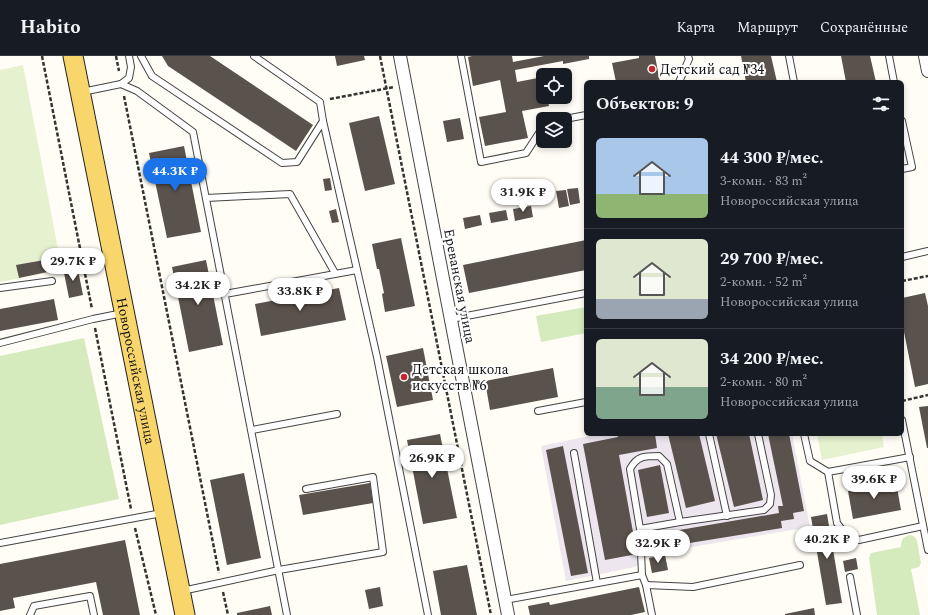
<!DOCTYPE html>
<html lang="ru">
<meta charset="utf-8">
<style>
body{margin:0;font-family:Spectral,serif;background:#20242c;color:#f1f3f6;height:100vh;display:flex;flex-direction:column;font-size:15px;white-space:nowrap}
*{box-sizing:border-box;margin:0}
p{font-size:13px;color:#9ea1a6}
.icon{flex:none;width:22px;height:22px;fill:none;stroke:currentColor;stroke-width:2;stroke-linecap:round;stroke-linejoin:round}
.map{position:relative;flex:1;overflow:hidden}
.sheet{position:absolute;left:584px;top:24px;width:320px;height:356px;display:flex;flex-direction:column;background:#171b24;border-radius:6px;box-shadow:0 2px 6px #0003}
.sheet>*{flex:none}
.controls{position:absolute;left:536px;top:12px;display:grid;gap:8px}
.controls a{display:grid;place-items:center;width:36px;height:36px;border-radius:6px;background:#171b24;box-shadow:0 2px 6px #0003;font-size:20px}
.price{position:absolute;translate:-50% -34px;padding:0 9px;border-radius:14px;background:#fff;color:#222;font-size:13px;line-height:26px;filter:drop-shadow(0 1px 2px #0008)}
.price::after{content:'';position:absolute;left:50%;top:24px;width:12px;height:9px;margin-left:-6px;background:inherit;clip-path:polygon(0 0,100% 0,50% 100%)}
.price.selected{background:#1a73e8;color:#fff}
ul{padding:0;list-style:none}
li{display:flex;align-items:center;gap:12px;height:100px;padding:0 12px}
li+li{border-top:1px solid #363941}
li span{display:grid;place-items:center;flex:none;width:112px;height:80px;border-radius:6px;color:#555}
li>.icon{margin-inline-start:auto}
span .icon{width:48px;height:48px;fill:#fffc;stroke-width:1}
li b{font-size:17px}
h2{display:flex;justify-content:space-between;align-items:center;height:48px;padding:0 12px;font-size:17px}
header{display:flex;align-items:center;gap:24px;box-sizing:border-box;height:56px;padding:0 20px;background:#171b24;border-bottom:1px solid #363941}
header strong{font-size:19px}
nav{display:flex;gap:22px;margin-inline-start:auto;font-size:14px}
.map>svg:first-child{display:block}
.industrial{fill:#eee6ef}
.green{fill:#d5ebbd}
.pitch{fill:#e6f2cf}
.building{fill:#5a524d}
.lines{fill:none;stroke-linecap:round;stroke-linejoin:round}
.service-casing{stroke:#444;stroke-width:8}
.minor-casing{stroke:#444;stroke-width:14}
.primary-casing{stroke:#222;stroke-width:21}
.path{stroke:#333;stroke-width:2.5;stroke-dasharray:4 2;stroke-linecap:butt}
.service{stroke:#fff;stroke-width:6}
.minor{stroke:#fff;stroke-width:12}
.primary{stroke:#f9d66b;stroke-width:19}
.poi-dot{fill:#c4262e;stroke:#fff;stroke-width:1.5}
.labels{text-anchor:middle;stroke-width:4;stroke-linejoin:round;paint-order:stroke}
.poi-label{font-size:14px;fill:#111;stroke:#fff;text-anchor:start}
.street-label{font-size:14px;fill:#111;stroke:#fff}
</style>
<header>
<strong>Habito</strong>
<nav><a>Карта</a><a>Маршрут</a><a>Сохранённые</a></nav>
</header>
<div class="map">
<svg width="928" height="559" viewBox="0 0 928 559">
<rect width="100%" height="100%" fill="#fffdf5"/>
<path class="industrial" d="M 599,378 L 792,378 L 810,471 L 650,498 L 635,511 L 566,525 L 541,390 Z"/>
<g class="green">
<path d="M 586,251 L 586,277 L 541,286 L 536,260 Z"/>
<path d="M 84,282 L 119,443 L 0,469 L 0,300 Z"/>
<path d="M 911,479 L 915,481 L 917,485 L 921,507 L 919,511 L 911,513 L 920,559 L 877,559 L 869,502 L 871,497 L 901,491 C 901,484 903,480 911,479 Z"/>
</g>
<g class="pitch">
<path d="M 23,9 L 62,214 L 0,226 L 0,14 Z"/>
<path d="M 817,378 L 882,378 L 884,391 L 822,404 Z"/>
</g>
<g class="building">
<path d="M 162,0 L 210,0 L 313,69 L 296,95 L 168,10 Z"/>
<path d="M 335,0 L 364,0 L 365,4 L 337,10 Z"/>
<path d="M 472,0 L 512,0 L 513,6 L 544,0 L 589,0 L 589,3 L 563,8 L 563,5 L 515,14 L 517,26 L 543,21 L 543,41 L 547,41 L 549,50 L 522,55 L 528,82 L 485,90 L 479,61 L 506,56 L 500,24 L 473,30 L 468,1 Z"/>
<path d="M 639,0 L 655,0 L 660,26 L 616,26 L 612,7 L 639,2 Z"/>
<path d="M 741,0 L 771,0 L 777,26 L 746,26 Z"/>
<path d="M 841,0 L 870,0 L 876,26 L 846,26 Z"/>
<path d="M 379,60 L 395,128 L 365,135 L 349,67 Z"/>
<path d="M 460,62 L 464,83 L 447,86 L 443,65 Z"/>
<path d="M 184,90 L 201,176 L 167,182 L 149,97 Z"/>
<path d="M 330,122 L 332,134 L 325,135 L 323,123 Z"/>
<path d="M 578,132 L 580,147 L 570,149 L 567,133 Z"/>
<path d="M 566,134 L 569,150 L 559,152 L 556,135 Z"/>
<path d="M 531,150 L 533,161 L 515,165 L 513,153 Z"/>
<path d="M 336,153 L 339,166 L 332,167 L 329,155 Z"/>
<path d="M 506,154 L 508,164 L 491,167 L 489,157 Z"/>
<path d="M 480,159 L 482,169 L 465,173 L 463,162 Z"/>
<path d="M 401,182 L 415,250 L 385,256 L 382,238 L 384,237 L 379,213 L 377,213 L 372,188 Z"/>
<path d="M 586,184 L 586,214 L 469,237 L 463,209 Z"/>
<path d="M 50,203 L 52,215 L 19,222 L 16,209 Z"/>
<path d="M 206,204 L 223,289 L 189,296 L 172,211 Z"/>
<path d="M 77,209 L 83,239 L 69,242 L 63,212 Z"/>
<path d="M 339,232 L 346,264 L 261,280 L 255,248 Z"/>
<path d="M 925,237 L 928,250 L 928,328 L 915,331 L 903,271 L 902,271 L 902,242 Z"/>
<path d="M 54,243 L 58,264 L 0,275 L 0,253 Z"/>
<path d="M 423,292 L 433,344 L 397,351 L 386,300 Z"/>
<path d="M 553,312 L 558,341 L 490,354 L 485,325 Z"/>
<path d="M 928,350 L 928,392 L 927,392 L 919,351 Z"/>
<path d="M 440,378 L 457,462 L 423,468 L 407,384 Z"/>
<path d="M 617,378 L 655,378 L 657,392 L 619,399 L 637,498 L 605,504 L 583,388 L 618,381 Z"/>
<path d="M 668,378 L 699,378 L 715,445 L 686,452 Z"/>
<path d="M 716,378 L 749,378 L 763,444 L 734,451 Z"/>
<path d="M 768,378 L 789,378 L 804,455 L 793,457 L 794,463 L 781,465 L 782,472 L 665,491 L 662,477 L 779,457 L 778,450 L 783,450 Z"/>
<path d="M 563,390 L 588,517 L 571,520 L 546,394 Z"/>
<path d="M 660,409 L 669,457 L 647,461 L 638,414 Z"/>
<path d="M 244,417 L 261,502 L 227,509 L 210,424 Z"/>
<path d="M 896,426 L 901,454 L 853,463 L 848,435 Z"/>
<path d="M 370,427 L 373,447 L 303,459 L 299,439 Z"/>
<path d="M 827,458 L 842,547 L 826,549 L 811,461 Z"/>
<path d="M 125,484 L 140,559 L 103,559 L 96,526 L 13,542 L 15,552 L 0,555 L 0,508 Z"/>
<path d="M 665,499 L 668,514 L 652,517 L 649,502 Z"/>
<path d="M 856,502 L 858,513 L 845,516 L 843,505 Z"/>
<path d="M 467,509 L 477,559 L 441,559 L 433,515 Z"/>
<path d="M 380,531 L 383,550 L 369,553 L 365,534 Z"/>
<path d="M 639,531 L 645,556 L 631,559 L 530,559 L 528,550 L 549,546 L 550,549 Z"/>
<path d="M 270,550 L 272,559 L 237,559 L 237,557 Z"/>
<path d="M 814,552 L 815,559 L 785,559 L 785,558 Z"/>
</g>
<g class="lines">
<defs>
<g id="service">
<path d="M 141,0 L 152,20 L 282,107 L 297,106 L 323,65 L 320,46 L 254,0"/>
<path d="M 461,0 L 481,106 L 526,97 L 543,71"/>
<path d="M 789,0 L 794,26"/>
<path d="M 889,0 L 894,26"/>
<path d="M 679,26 L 689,3 L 688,0"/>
<path d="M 121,28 L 137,35 L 193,76 L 287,559"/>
<path d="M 82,36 L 121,28 L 129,22 L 131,11 L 129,0"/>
<path d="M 565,63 L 586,59"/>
<path d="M 323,65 L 377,301 L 428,559"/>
<path d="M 902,65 L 912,111 L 902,113"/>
<path d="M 206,142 L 290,138 L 335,217"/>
<path d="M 902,201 L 928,195"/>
<path d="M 0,232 L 52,225"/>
<path d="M 225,238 L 357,214"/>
<path d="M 451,263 L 586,237"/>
<path d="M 0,287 L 93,263 L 123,257"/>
<path d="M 538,355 L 586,346"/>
<path d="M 902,364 L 928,494"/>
<path d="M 252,374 L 337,358"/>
<path d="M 709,378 L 727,460"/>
<path d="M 804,378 L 810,405 L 828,416"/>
<path d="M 574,397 L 597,527"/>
<path d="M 910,401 L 828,416 L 837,467 L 846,479 L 859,484 L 923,470"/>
<path d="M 640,473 L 680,466 L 764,454 L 770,448 L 771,439 L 758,378"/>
<path d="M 0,487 L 162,457"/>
<path d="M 850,521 L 857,559"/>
<path d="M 646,529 L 693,531 L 800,509"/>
<path d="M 182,535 L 279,514 L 383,496 L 373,421 L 306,433"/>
<path d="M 505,544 L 642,519"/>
<path d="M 30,559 L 34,550 L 90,540 L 94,559"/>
<path d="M 652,559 L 646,529 L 642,519 L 640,473 L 630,413 C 637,400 644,400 659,400 L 667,408 L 680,466"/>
</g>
<g id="minor">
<path d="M 400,0 L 508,559"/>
<path d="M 925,0 L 928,15"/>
</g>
<g id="primary">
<path id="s1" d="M 73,0 L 185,559"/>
</g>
</defs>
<use href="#service" class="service-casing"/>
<use href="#minor" class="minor-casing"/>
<use href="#primary" class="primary-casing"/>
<g class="path">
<path d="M 42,0 L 92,253"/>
<path d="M 116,0 L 119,15"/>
<path d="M 380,0 L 491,559"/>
<path d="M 124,40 L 219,517"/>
<path d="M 330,43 L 394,31"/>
<path d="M 902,225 L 928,220"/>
<path d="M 95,272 L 131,453"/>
<path d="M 902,345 L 928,339"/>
<path d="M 135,472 L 156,559"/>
<path d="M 223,536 L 228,559"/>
</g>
<use href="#service" class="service"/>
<use href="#minor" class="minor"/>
<use href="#primary" class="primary"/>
</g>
<g class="poi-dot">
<circle cx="652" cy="13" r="4"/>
<circle cx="404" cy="321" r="4"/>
</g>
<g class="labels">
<g class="poi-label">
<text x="660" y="18">Детский сад №34</text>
<text x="412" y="318">Детская школа<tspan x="412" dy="16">искусств №6</tspan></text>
</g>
<g class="street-label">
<text transform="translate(460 230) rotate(79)" y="5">Ереванская улица</text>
<text dy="5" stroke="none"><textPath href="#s1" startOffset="321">Новороссийская улица</textPath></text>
</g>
</g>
</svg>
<div class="controls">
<a><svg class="icon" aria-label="locate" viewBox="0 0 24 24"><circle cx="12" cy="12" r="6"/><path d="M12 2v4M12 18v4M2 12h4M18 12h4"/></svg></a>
<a><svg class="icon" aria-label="layers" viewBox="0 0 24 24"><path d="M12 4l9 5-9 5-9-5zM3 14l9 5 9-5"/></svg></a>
</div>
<b class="price selected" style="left:175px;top:136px">44.3K ₽</b>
<b class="price" style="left:523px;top:157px">31.9K ₽</b>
<b class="price" style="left:73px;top:226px">29.7K ₽</b>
<b class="price" style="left:198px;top:250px">34.2K ₽</b>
<b class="price" style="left:300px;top:256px">33.8K ₽</b>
<b class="price" style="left:432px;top:423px">26.9K ₽</b>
<b class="price" style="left:874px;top:444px">39.6K ₽</b>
<b class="price" style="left:827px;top:504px">40.2K ₽</b>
<b class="price" style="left:658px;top:508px">32.9K ₽</b>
<section class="sheet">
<h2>Объектов: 9<svg class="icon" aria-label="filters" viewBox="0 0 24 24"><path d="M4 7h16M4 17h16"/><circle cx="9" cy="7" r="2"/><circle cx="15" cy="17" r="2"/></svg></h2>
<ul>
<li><span style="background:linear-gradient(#a9c7e8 70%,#8fb573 0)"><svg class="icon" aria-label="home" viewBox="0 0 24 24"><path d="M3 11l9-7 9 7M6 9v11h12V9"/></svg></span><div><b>44 300 ₽/мес.</b><p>3-комн. · 83 m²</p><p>Новороссийская улица</p></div></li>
<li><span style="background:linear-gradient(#dfe7d0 75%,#9aa5b1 0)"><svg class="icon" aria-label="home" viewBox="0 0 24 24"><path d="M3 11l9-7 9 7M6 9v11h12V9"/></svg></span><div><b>29 700 ₽/мес.</b><p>2-комн. · 52 m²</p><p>Новороссийская улица</p></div></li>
<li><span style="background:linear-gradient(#dfe7d0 60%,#7fa58c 0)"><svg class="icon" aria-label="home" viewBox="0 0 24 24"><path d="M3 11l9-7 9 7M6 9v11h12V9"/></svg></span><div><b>34 200 ₽/мес.</b><p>2-комн. · 80 m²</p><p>Новороссийская улица</p></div></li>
</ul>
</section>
</div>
